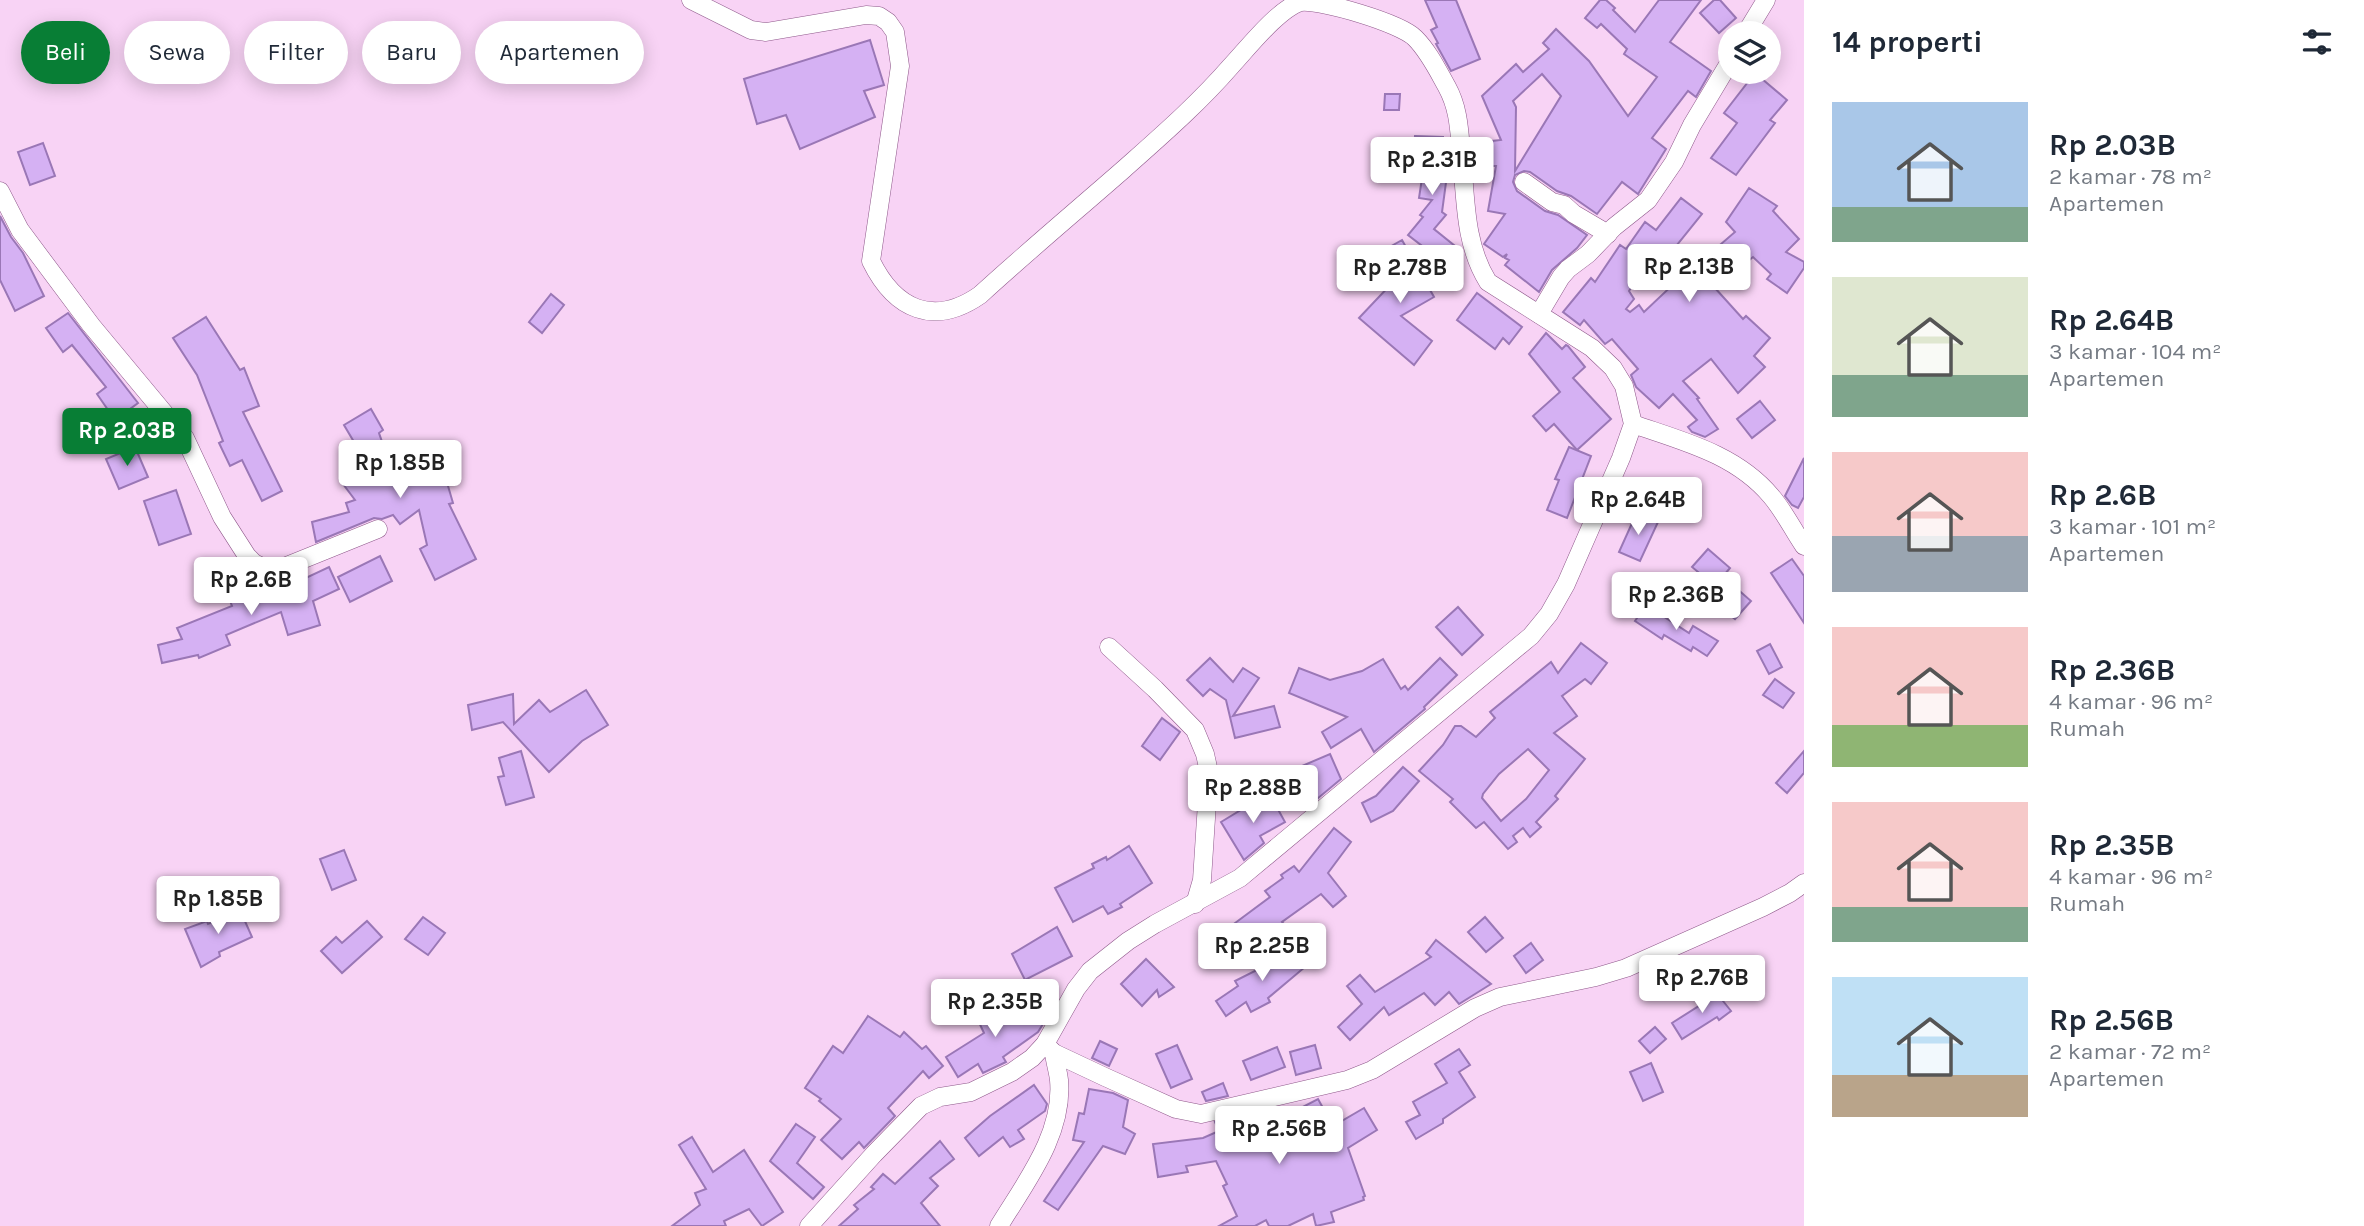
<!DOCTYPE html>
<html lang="id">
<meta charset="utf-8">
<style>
body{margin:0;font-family:Karla,sans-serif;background:#f2f2f3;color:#1f2937;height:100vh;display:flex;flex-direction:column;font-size:26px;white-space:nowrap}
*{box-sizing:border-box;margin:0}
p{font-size:23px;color:#747a83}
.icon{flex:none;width:38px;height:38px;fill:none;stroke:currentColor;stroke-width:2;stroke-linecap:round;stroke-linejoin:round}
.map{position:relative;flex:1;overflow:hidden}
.details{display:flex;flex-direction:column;background:#fff;width:560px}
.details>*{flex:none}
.top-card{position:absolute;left:21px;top:21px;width:665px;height:63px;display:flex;gap:14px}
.tools{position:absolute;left:1718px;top:21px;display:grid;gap:14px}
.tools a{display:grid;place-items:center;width:63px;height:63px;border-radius:50%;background:#fff;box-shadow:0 4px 18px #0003;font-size:35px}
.price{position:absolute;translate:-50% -60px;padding:0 16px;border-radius:7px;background:#fff;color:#222;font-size:23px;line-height:46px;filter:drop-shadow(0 2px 4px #0008)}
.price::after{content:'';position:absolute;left:50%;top:42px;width:21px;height:16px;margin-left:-10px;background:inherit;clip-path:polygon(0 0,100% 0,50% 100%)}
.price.active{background:#087e35;color:#fff}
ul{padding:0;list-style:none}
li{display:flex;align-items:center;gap:21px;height:175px;padding:0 28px}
li span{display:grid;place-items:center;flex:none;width:196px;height:140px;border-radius:0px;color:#555}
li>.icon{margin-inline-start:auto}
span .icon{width:84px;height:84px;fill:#fffc;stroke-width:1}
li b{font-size:30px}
h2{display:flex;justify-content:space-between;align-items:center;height:84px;padding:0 28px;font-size:30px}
.tag{padding:0 24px;border-radius:32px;background:#fff;box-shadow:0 4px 18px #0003;font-size:24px;line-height:63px}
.tag.active{background:#087e35;color:#fff}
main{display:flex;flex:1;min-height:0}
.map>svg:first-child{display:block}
.building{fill:#d5b1f3;stroke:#9a77b6;stroke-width:2;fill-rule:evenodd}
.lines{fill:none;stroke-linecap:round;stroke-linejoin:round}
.minor-casing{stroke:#8e588a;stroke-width:19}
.minor{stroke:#fff;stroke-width:18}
</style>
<main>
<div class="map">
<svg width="1804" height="1226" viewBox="0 0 1804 1226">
<rect width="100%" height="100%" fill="#f8d3f5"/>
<g class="building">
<path d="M 1425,0 L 1456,0 L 1480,59 L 1451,71 L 1436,44 L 1438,43 L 1431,30 L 1437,27 Z"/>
<path d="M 1600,0 L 1606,0 L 1615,8 L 1613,10 L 1635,32 L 1659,0 L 1701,0 L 1670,42 L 1711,71 L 1696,97 L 1688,91 L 1652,138 L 1666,149 L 1638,194 L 1622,182 L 1597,214 L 1571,196 L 1557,191 L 1530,172 L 1524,171 L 1515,175 L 1513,182 L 1517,191 L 1545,211 L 1558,215 L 1587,235 L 1577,248 L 1552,270 L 1539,292 L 1505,265 L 1509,260 L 1505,258 L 1507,254 L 1503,257 L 1484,244 L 1505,214 L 1488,211 L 1496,166 L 1492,166 L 1492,141 L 1501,140 L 1482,96 L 1516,64 L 1523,72 L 1549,49 L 1543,43 L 1556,29 L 1589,61 L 1628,116 L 1657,77 L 1624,54 L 1627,49 L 1601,24 L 1597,28 L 1585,18 ZM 1542,74 L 1561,96 L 1515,171 L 1516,107 L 1513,101 Z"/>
<path d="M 1714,0 L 1720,0 L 1736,18 L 1719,33 L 1700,13 Z"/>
<path d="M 870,40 L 884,85 L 864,91 L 875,117 L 800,149 L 786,115 L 757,124 L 744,79 Z"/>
<path d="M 1755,73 L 1787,100 L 1770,120 L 1775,123 L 1736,175 L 1711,158 L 1737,123 L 1724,113 Z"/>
<path d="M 1385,94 L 1400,94 L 1399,110 L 1384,110 Z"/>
<path d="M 1415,136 L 1443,137 L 1442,174 L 1447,175 L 1442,212 L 1446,215 L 1434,229 L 1455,246 L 1443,262 L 1408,235 L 1423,217 L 1420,215 L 1432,200 L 1419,198 L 1425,159 L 1413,158 Z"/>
<path d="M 43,143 L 55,176 L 30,185 L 18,152 Z"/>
<path d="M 1749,188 L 1777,206 L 1773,211 L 1799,239 L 1786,252 L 1804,262 L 1804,268 L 1787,293 L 1767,279 L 1771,274 L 1753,257 L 1715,288 L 1743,319 L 1746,316 L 1770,338 L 1754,356 L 1765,367 L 1738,393 L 1711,359 L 1683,381 L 1699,398 L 1697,399 L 1718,429 L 1705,437 L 1692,432 L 1688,427 L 1697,420 L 1673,394 L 1659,408 L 1636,387 L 1631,375 L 1638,369 L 1612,339 L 1605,344 L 1584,320 L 1580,325 L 1563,312 L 1591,278 L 1595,282 L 1620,245 L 1626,249 L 1645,222 L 1656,230 L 1681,198 L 1702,214 L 1660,266 L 1650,259 L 1629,291 L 1634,299 L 1626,309 L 1630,312 L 1639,305 L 1644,312 L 1679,279 L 1676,277 L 1704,254 L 1706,257 L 1735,232 L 1726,222 Z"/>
<path d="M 0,216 L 11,237 L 23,253 L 44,296 L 15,311 L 0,280 Z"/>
<path d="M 1402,240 L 1434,297 L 1401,316 L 1432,341 L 1414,365 L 1359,318 L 1395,280 L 1388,272 L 1390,270 L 1381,252 Z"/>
<path d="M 1477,293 L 1522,327 L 1509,344 L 1503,338 L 1495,349 L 1457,320 Z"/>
<path d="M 551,294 L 564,305 L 542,333 L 529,322 Z"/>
<path d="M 68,313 L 138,403 L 115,420 L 97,394 L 106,387 L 72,345 L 63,352 L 46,328 Z"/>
<path d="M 206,317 L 240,370 L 244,368 L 259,406 L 243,412 L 282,491 L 262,501 L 242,460 L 230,466 L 219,443 L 223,441 L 197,375 L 173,338 Z"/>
<path d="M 1546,333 L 1562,349 L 1566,345 L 1568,346 L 1585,367 L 1573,378 L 1611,419 L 1577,450 L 1554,424 L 1546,431 L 1533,416 L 1560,392 L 1529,354 Z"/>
<path d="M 1760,401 L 1775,420 L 1752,438 L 1737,419 Z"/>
<path d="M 371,409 L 383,430 L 379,433 L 394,476 L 441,462 L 453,503 L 449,504 L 476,559 L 435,580 L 420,549 L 427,545 L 419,510 L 400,524 L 393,515 L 382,519 L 374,518 L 316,542 L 312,522 L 349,512 L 346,503 L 355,500 L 340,480 L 367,464 L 344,425 Z"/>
<path d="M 135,447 L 148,477 L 119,489 L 106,459 Z"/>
<path d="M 1569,447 L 1591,456 L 1567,518 L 1547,510 L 1559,480 L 1555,479 Z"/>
<path d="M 1804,458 L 1804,497 L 1798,508 L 1792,505 L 1785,496 Z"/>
<path d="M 176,490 L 191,534 L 159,545 L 144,501 Z"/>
<path d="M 1637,512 L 1658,522 L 1640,561 L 1619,552 Z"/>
<path d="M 1708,549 L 1730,568 L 1715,586 L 1692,567 Z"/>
<path d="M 380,556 L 392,581 L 350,602 L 338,577 Z"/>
<path d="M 1792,559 L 1804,576 L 1804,623 L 1771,573 Z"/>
<path d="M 329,567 L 339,589 L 313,601 L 320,625 L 288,635 L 281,612 L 226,635 L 230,645 L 199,658 L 198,655 L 162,663 L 158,645 L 182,639 L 177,628 L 232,606 L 228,596 L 260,584 L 266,601 L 298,590 L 295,583 Z"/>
<path d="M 1735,587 L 1751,601 L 1735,619 L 1719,606 Z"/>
<path d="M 1646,605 L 1689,633 L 1693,626 L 1718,641 L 1707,656 L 1693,647 L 1691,651 L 1664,635 L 1662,639 L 1635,621 Z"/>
<path d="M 1458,607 L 1483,635 L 1462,655 L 1436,627 Z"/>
<path d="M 1581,643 L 1607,663 L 1591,684 L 1585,679 L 1562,696 L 1577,716 L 1554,733 L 1585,759 L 1555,796 L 1558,799 L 1536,822 L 1541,827 L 1530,837 L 1523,828 L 1513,836 L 1517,842 L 1508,849 L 1484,822 L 1476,828 L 1450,802 L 1453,799 L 1419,771 L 1443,745 L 1455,726 L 1461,726 L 1476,737 L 1495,718 L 1490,712 L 1551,662 L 1558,673 ZM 1528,749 L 1549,770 L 1526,799 L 1501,821 L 1482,798 L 1483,794 L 1499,774 Z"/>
<path d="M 1770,644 L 1782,667 L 1769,674 L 1757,651 Z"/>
<path d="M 1210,658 L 1233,682 L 1243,668 L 1259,678 L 1233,716 L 1274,706 L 1280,727 L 1235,738 L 1226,700 L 1210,689 L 1203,696 L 1187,680 Z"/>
<path d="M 1440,658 L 1457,675 L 1424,707 L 1425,709 L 1374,752 L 1361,729 L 1331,748 L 1322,732 L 1347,717 L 1289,693 L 1299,668 L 1330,680 L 1362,671 L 1383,659 L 1401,689 L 1405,686 L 1408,690 Z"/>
<path d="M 1775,679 L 1794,693 L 1783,708 L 1763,695 Z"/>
<path d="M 586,690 L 608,725 L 582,741 L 549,772 L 503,722 L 472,730 L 468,705 L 513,694 L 514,724 L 539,700 L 550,712 Z"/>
<path d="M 1162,718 L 1180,732 L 1160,760 L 1142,746 Z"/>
<path d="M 521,751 L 534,797 L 506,805 L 498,777 L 504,776 L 499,758 Z"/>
<path d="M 1804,751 L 1804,773 L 1787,793 L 1776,783 Z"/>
<path d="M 1330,754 L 1341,779 L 1317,799 L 1302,766 Z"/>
<path d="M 1403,767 L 1419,781 L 1393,811 L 1371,822 L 1362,803 L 1376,796 Z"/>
<path d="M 1269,793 L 1285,822 L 1260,836 L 1264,843 L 1244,860 L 1221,822 Z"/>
<path d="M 1334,828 L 1351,842 L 1328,873 L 1346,896 L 1333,907 L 1321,894 L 1282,922 L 1284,924 L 1270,934 L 1264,925 L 1238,945 L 1217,958 L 1202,937 L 1218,926 L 1223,932 L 1270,897 L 1265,891 L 1283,878 L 1281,875 L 1294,866 L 1299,872 Z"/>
<path d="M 1129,846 L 1152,883 L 1120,904 L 1122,907 L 1108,914 L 1103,906 L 1073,922 L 1055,888 L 1094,868 L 1092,864 L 1106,857 L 1107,860 Z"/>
<path d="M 344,850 L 356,880 L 332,890 L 320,859 Z"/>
<path d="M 240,910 L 252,937 L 219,952 L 220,956 L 201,967 L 185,929 L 207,921 L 208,924 Z"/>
<path d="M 423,917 L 445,933 L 428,955 L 405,939 Z"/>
<path d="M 1485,917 L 1503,938 L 1486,952 L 1468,932 Z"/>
<path d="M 367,921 L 382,937 L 342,973 L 321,951 L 336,937 L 342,943 Z"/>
<path d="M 1057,927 L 1072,956 L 1025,980 L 1012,954 Z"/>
<path d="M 1436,940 L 1491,984 L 1459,1004 L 1449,992 L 1435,1005 L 1424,993 L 1389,1015 L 1384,1007 L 1350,1040 L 1338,1027 L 1362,1004 L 1347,986 L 1360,975 L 1375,992 L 1431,957 L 1426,953 Z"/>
<path d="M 1531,943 L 1543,960 L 1526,973 L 1514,956 Z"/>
<path d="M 1287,946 L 1305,967 L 1268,998 L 1270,1002 L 1251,1012 L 1246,1002 L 1226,1016 L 1216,1001 L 1238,986 L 1235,981 L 1261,968 Z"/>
<path d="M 1146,959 L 1174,987 L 1159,997 L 1157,990 L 1142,1006 L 1121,984 Z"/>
<path d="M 1715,991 L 1731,1011 L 1719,1020 L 1717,1017 L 1682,1039 L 1672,1023 L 1705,1002 L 1703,1000 Z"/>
<path d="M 1008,1000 L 1019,1021 L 1035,1011 L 1043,1024 L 1038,1032 L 1003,1057 L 1006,1062 L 983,1073 L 978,1064 L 958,1077 L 946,1057 L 984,1033 L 976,1016 Z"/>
<path d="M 868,1016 L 900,1037 L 904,1032 L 922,1049 L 926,1046 L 943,1066 L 929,1078 L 923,1071 L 888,1108 L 895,1116 L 864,1148 L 859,1142 L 842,1159 L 821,1140 L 841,1119 L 819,1101 L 821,1099 L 805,1088 L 833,1046 L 843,1053 Z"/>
<path d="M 1655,1027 L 1666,1039 L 1650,1053 L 1639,1041 Z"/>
<path d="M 1100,1041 L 1117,1049 L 1109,1066 L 1092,1058 Z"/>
<path d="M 1177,1045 L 1192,1079 L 1171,1088 L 1156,1054 Z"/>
<path d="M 1315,1045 L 1321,1068 L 1296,1075 L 1290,1052 Z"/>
<path d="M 1277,1047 L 1285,1067 L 1251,1080 L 1243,1061 Z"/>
<path d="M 1459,1049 L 1470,1065 L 1459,1072 L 1475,1097 L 1443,1119 L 1443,1123 L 1416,1139 L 1406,1122 L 1420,1115 L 1413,1102 L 1447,1083 L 1435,1064 Z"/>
<path d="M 1651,1063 L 1663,1092 L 1643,1101 L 1630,1072 Z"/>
<path d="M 1223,1083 L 1228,1096 L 1206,1101 L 1202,1092 Z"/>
<path d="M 1034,1085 L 1047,1104 L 1045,1111 L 1018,1130 L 1024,1139 L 1010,1147 L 1003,1137 L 979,1156 L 965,1138 L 990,1116 Z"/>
<path d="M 1089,1089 L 1113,1093 L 1128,1100 L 1123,1127 L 1135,1134 L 1125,1154 L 1103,1146 L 1058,1210 L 1044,1201 L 1084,1142 L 1073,1140 L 1079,1113 L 1084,1114 Z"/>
<path d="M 1318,1099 L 1333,1126 L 1364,1108 L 1377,1130 L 1348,1148 L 1365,1196 L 1363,1197 L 1364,1200 L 1331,1212 L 1334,1222 L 1316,1226 L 1313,1214 L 1288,1226 L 1269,1226 L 1266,1220 L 1255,1226 L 1219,1226 L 1237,1216 L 1223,1186 L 1227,1184 L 1216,1161 L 1186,1166 L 1188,1172 L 1158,1177 L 1153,1144 L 1203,1138 L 1219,1131 L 1215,1122 L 1237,1117 L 1240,1123 L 1246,1120 L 1253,1135 L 1298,1117 L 1295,1111 Z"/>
<path d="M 796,1124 L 815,1137 L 797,1163 L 824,1187 L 813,1199 L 770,1161 Z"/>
<path d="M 692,1137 L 713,1172 L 744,1150 L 783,1212 L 762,1226 L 749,1209 L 724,1221 L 726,1226 L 672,1226 L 700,1205 L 695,1193 L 706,1189 L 679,1145 Z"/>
<path d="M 940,1141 L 954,1159 L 930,1178 L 938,1186 L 921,1203 L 940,1226 L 839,1226 L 858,1209 L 854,1205 L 874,1189 L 871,1187 L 883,1174 L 895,1184 Z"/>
</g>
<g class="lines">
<defs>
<g id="minor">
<path d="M 691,0 L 751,30 L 766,32 L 866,15 L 879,16 L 888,22 L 895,32 L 900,66 L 871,261 C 895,310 934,327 980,295 C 1027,252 1076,211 1124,169 C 1161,136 1198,104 1231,66 C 1247,49 1279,8 1301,2 C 1322,0 1400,23 1415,38 C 1429,52 1438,71 1447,87 C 1458,107 1459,127 1461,149 C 1466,194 1463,242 1488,282 L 1592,348 L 1613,368 L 1624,386 L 1633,424 L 1621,458 L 1566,584 L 1549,614 L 1531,636 L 1240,878 L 1155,924 L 1128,941 L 1090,971 L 1076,989 L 1045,1044 L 1032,1058 L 1012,1072 L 971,1092 L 940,1097 L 921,1106 L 874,1154 L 809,1226"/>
<path d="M 1746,33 L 1766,0"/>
<path d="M 1524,182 L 1552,202 L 1564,205 L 1574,214 L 1608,234"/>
<path d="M 0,191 L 20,230 L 91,325 L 185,438 L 222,517 L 247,556 L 254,563 L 264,568 L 284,567 L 378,529"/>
<path d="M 1539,314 L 1561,277 L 1568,269 L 1588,254 L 1614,227 L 1648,200 L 1674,162 L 1692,125 L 1731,60"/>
<path d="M 1633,424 C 1682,441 1736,454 1771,496 C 1784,511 1793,530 1804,546"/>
<path d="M 1109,647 L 1155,689 L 1195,730 L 1205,754 L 1209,772 L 1202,880 L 1195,904"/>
<path d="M 1045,1044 L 1054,1053 L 1105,1077 L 1176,1109 L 1201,1114 L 1347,1080 L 1372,1070 L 1475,1008 L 1500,997 L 1596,977 L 1626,968 L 1763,907 L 1790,893 L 1804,883"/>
<path d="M 999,1226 C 1025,1183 1064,1134 1059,1080 C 1058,1071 1055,1062 1054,1053"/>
</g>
</defs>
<use href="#minor" class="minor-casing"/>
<use href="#minor" class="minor"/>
</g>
</svg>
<div class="tools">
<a><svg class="icon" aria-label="layers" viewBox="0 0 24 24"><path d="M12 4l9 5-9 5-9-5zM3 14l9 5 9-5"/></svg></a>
</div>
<b class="price" style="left:1432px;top:197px">Rp 2.31B</b>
<b class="price" style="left:1689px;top:304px">Rp 2.13B</b>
<b class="price" style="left:1400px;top:305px">Rp 2.78B</b>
<b class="price active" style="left:127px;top:468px">Rp 2.03B</b>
<b class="price" style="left:400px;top:500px">Rp 1.85B</b>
<b class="price" style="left:1638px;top:537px">Rp 2.64B</b>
<b class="price" style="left:251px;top:617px">Rp 2.6B</b>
<b class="price" style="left:1676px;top:632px">Rp 2.36B</b>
<b class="price" style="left:1253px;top:825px">Rp 2.88B</b>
<b class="price" style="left:218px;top:936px">Rp 1.85B</b>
<b class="price" style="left:1262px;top:983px">Rp 2.25B</b>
<b class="price" style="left:1702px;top:1015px">Rp 2.76B</b>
<b class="price" style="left:995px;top:1039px">Rp 2.35B</b>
<b class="price" style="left:1279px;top:1166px">Rp 2.56B</b>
<div class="top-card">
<a class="tag active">Beli</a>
<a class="tag">Sewa</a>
<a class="tag">Filter</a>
<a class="tag">Baru</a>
<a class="tag">Apartemen</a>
</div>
</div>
<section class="details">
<h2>14 properti<svg class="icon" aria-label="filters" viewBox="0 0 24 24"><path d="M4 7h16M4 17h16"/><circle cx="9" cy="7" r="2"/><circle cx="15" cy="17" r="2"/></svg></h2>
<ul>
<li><span style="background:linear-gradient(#a9c7e8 75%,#7fa58c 0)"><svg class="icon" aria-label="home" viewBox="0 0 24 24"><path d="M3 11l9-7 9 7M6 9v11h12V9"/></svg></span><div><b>Rp 2.03B</b><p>2 kamar · 78 m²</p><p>Apartemen</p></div></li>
<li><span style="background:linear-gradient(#dfe7d0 70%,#7fa58c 0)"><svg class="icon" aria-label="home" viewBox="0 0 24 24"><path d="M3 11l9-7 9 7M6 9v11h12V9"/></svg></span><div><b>Rp 2.64B</b><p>3 kamar · 104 m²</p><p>Apartemen</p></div></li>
<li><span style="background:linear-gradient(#f6c9c9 60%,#9aa5b1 0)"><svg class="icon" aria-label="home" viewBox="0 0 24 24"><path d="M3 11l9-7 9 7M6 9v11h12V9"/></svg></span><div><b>Rp 2.6B</b><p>3 kamar · 101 m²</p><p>Apartemen</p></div></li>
<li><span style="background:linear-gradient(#f6c9c9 70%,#8fb573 0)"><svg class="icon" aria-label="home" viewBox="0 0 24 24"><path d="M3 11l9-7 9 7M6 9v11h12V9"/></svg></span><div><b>Rp 2.36B</b><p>4 kamar · 96 m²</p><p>Rumah</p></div></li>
<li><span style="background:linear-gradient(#f6c9c9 75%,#7fa58c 0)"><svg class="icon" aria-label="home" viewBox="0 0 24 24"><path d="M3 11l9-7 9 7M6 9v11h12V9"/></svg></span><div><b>Rp 2.35B</b><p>4 kamar · 96 m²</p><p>Rumah</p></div></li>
<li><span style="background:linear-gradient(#bfe0f5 70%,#b9a48a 0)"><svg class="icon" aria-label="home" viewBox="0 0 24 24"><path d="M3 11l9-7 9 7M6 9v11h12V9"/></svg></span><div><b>Rp 2.56B</b><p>2 kamar · 72 m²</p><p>Apartemen</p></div></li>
</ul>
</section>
</main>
